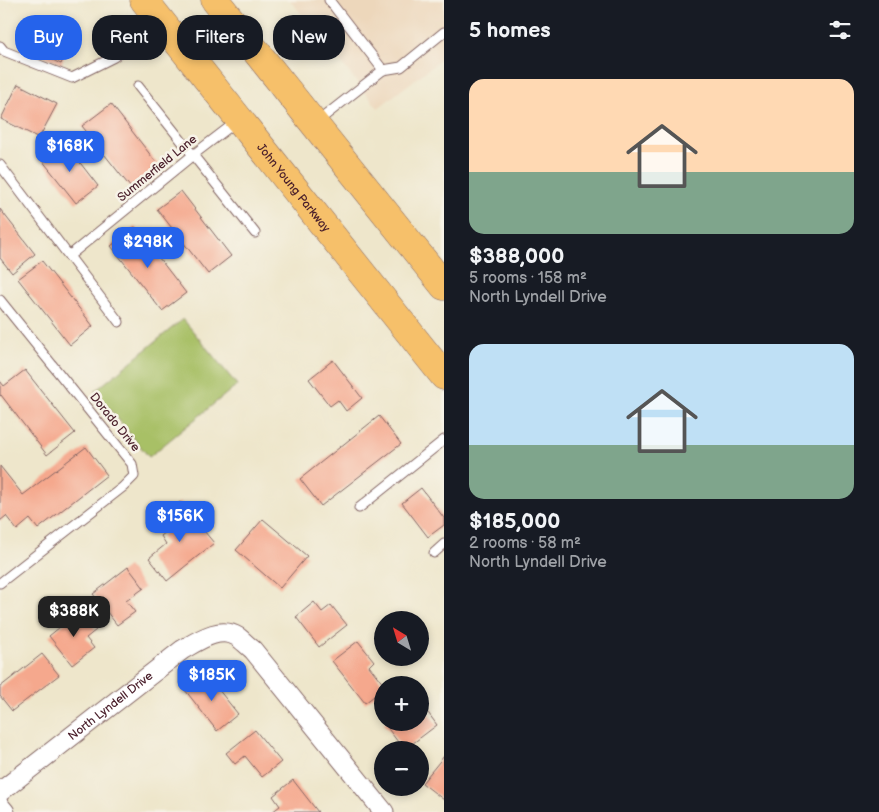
<!DOCTYPE html>
<meta charset="utf-8">
<style>
body{margin:0;font-family:"Balsamiq Sans",sans-serif;background:#20242c;color:#f1f3f6;height:100vh;display:flex;flex-direction:column;font-size:19px;white-space:nowrap}
*{box-sizing:border-box;margin:0}
p{font-size:16px;color:#9ea1a6}
.icon{flex:none;width:28px;height:28px;fill:none;stroke:currentColor;stroke-width:2;stroke-linecap:round;stroke-linejoin:round}
.map{position:relative;flex:1;overflow:hidden}
.panel{display:flex;flex-direction:column;background:#171b24;width:435px}
.panel>*{flex:none}
.top-card{position:absolute;left:15px;top:15px;width:354px;height:45px;display:flex;gap:10px}
.needle{width:32px;rotate:322deg}
.buttons{position:absolute;left:374px;top:611px;display:grid;gap:10px}
.buttons a{display:grid;place-items:center;width:55px;height:55px;border-radius:50%;background:#171b24;box-shadow:0 2px 8px #0003;font-size:25px}
.price{position:absolute;translate:-50% -42px;padding:0 11px;border-radius:10px;background:#2563eb;color:#fff;font-size:16px;line-height:32px;filter:drop-shadow(0 1px 2px #0008)}
.price::after{content:'';position:absolute;left:50%;top:30px;width:15px;height:11px;margin-left:-8px;background:inherit;clip-path:polygon(0 0,100% 0,50% 100%)}
.price.selected{background:#222;color:#fff}
ul{padding:0;list-style:none}
li{display:grid;align-content:center;gap:10px;height:265px;padding:0 25px}
li span{display:grid;place-items:center;height:155px;border-radius:15px;color:#555}
li>.icon{margin-inline-start:auto}
span .icon{width:90px;height:90px;fill:#fffc;stroke-width:1}
li b{font-size:21px}
h2{display:flex;justify-content:space-between;align-items:center;height:60px;padding:0 25px;font-size:21px}
.tag{padding:0 18px;border-radius:20px;background:#171b24;box-shadow:0 2px 8px #0003;font-size:18px;line-height:45px}
.tag.selected{background:#2563eb;color:#fff}
main{display:flex;flex:1;min-height:0}
.map>svg:first-child{display:block}
.built{fill:#edd7bb}
.green{fill:#a8c066;stroke:#797048}
.building{fill:#f5a88d}
.lines{fill:none;stroke-linecap:round;stroke-linejoin:round}
.lane-casing{stroke:#836563;stroke-width:11}
.street-casing{stroke:#836563;stroke-width:21}
.highway-casing{stroke:#836563;stroke-width:29}
.lane{stroke:#fff;stroke-width:9}
.street{stroke:#fff;stroke-width:19}
.highway{stroke:#f6c06b;stroke-width:28}
.labels{text-anchor:middle;stroke-width:5;stroke-linejoin:round;paint-order:stroke}
.street-label{font-size:12px;fill:#4a1f2b;stroke:#f7f3e8}
</style>
<main>
<div class="map">
<svg width="444" height="812" viewBox="0 0 444 812">
<rect width="100%" height="100%" fill="#f7f3e8"/>
<filter id="ink" filterUnits="userSpaceOnUse"><feTurbulence type="fractalNoise" baseFrequency=".02" numOctaves="2"/><feDisplacementMap in="SourceGraphic" scale="10" xChannelSelector="R" yChannelSelector="G"/><feConvolveMatrix kernelMatrix="1 2 1 2 8 2 1 2 1" color-interpolation-filters="sRGB"/></filter>
<filter id="wash" filterUnits="userSpaceOnUse"><feTurbulence type="fractalNoise" baseFrequency=".0096" numOctaves="4" result="noise"/><feDisplacementMap in="SourceGraphic" scale="20" xChannelSelector="R" yChannelSelector="G"/><feGaussianBlur stdDeviation="1.12" result="paint"/><feColorMatrix in="noise" values="0 0 0 0 0 0 0 0 0 0 0 0 0 0 0 0 0 1.4 0 .05"/><feComposite in="paint" operator="in"/></filter>
<g filter="url(#wash)">
<rect width="100%" height="100%" fill="#eee6cb"/>
<path class="built" d="M 290,0 L 444,0 L 444,57 L 378,108 Z"/>
<path class="green" d="M 183,319 L 237,385 L 149,457 L 95,391 Z"/>
<g id="blocks">
<g class="building">
<path d="M 44,35 L 69,46 L 61,64 L 36,52 Z"/>
<path d="M 18,84 L 57,104 L 39,138 L 1,119 Z"/>
<path d="M 111,104 L 159,166 L 131,188 L 82,126 Z"/>
<path d="M 64,142 L 98,186 L 76,203 L 42,160 Z"/>
<path d="M 181,191 L 231,256 L 208,274 L 157,209 Z"/>
<path d="M 0,209 L 35,254 L 12,273 L 0,258 Z"/>
<path d="M 135,227 L 186,293 L 162,311 L 111,246 Z"/>
<path d="M 42,261 L 93,326 L 70,345 L 18,279 Z"/>
<path d="M 333,360 L 362,398 L 346,411 L 338,400 L 330,406 L 309,379 Z"/>
<path d="M 25,370 L 75,433 L 47,455 L 1,395 L 0,396 L 0,381 L 4,386 Z"/>
<path d="M 379,416 L 401,444 L 321,506 L 300,479 Z"/>
<path d="M 86,447 L 107,475 L 38,529 L 30,519 L 17,530 L 6,516 L 0,521 L 0,466 L 23,495 Z"/>
<path d="M 421,488 L 444,518 L 444,525 L 428,537 L 402,503 Z"/>
<path d="M 180,502 L 214,543 L 167,581 L 149,558 L 166,544 L 161,536 L 171,528 L 162,517 Z"/>
<path d="M 263,519 L 307,556 L 280,588 L 236,550 Z"/>
<path d="M 128,567 L 144,588 L 126,601 L 135,612 L 117,625 L 93,594 Z"/>
<path d="M 314,602 L 322,612 L 331,605 L 347,625 L 319,647 L 296,617 Z"/>
<path d="M 81,610 L 96,630 L 86,638 L 94,648 L 72,665 L 49,636 Z"/>
<path d="M 358,641 L 374,661 L 369,666 L 384,685 L 382,685 L 382,690 L 365,703 L 332,661 Z"/>
<path d="M 42,654 L 59,675 L 12,711 L 0,696 L 0,687 Z"/>
<path d="M 206,674 L 238,714 L 217,731 L 185,690 Z"/>
<path d="M 426,710 L 437,725 L 404,750 L 383,722 L 420,722 L 420,714 Z"/>
<path d="M 255,730 L 281,762 L 262,777 L 245,756 L 235,764 L 226,753 Z"/>
<path d="M 444,756 L 444,800 L 422,783 Z"/>
<path d="M 293,780 L 318,812 L 272,812 L 280,806 L 273,796 Z"/>
</g>
</g>
</g>
<g filter="url(#ink)">
<use href="#blocks" fill-opacity="0" stroke="#836563" stroke-width="1"/>
<g class="lines">
<defs>
<g id="lane">
<path d="M 0,46 L 4,51 L 72,78 L 114,57 L 158,23"/>
<path d="M 383,70 L 401,67 L 444,32"/>
<path d="M 138,86 L 255,233"/>
<path d="M 317,122 L 383,70 L 329,0"/>
<path d="M 0,165 L 119,322"/>
<path d="M 69,256 L 193,155 L 236,122"/>
<path d="M 0,300 L 132,464 L 134,476 L 123,487 L 0,583"/>
<path d="M 359,508 L 444,440"/>
<path d="M 434,553 L 444,544"/>
</g>
<g id="street">
<path id="s1" d="M 0,792 L 182,650 C 198,641 220,625 238,637 C 243,641 248,646 253,650 L 384,812"/>
<path d="M 0,806 L 5,812"/>
</g>
<g id="highway">
<path id="s2" d="M 144,0 L 444,376"/>
<path d="M 215,0 L 444,286"/>
</g>
</defs>
<use href="#lane" class="lane-casing"/>
<use href="#street" class="street-casing"/>
<use href="#highway" class="highway-casing"/>
<use href="#lane" class="lane"/>
<use href="#street" class="street"/>
<use href="#highway" class="highway"/>
</g>
</g>
<g class="labels">
<g class="street-label">
<text transform="translate(157 168) rotate(-39)" y="4">Summerfield Lane</text>
<text dy="4" stroke="none"><textPath href="#s2" startOffset="240">John Young Parkway</textPath></text>
<text transform="translate(115 422) rotate(51)" y="4">Dorado Drive</text>
<text dy="4" stroke="none"><textPath href="#s1" startOffset="140">North Lyndell Drive</textPath></text>
</g>
</g>
</svg>
<div class="buttons">
<a><svg class="needle" viewBox="-14 -14 28 28"><path d="M0-13l5 13h-10z" fill="#e53935"/><path d="M0 13l5-13h-10z" fill="#9ea1a6"/></svg></a>
<a>+</a>
<a>−</a>
</div>
<b class="price" style="left:70px;top:173px">$168K</b>
<b class="price" style="left:148px;top:269px">$298K</b>
<b class="price" style="left:180px;top:543px">$156K</b>
<b class="price selected" style="left:74px;top:638px">$388K</b>
<b class="price" style="left:212px;top:702px">$185K</b>
<div class="top-card">
<a class="tag selected">Buy</a>
<a class="tag">Rent</a>
<a class="tag">Filters</a>
<a class="tag">New</a>
</div>
</div>
<section class="panel">
<h2>5 homes<svg class="icon" aria-label="filters" viewBox="0 0 24 24"><path d="M4 7h16M4 17h16"/><circle cx="9" cy="7" r="2"/><circle cx="15" cy="17" r="2"/></svg></h2>
<ul>
<li><span style="background:linear-gradient(#ffd9b3 60%,#7fa58c 0)"><svg class="icon" aria-label="home" viewBox="0 0 24 24"><path d="M3 11l9-7 9 7M6 9v11h12V9"/></svg></span><div><b>$388,000</b><p>5 rooms · 158 m²</p><p>North Lyndell Drive</p></div></li>
<li><span style="background:linear-gradient(#bfe0f5 65%,#7fa58c 0)"><svg class="icon" aria-label="home" viewBox="0 0 24 24"><path d="M3 11l9-7 9 7M6 9v11h12V9"/></svg></span><div><b>$185,000</b><p>2 rooms · 58 m²</p><p>North Lyndell Drive</p></div></li>
</ul>
</section>
</main>
